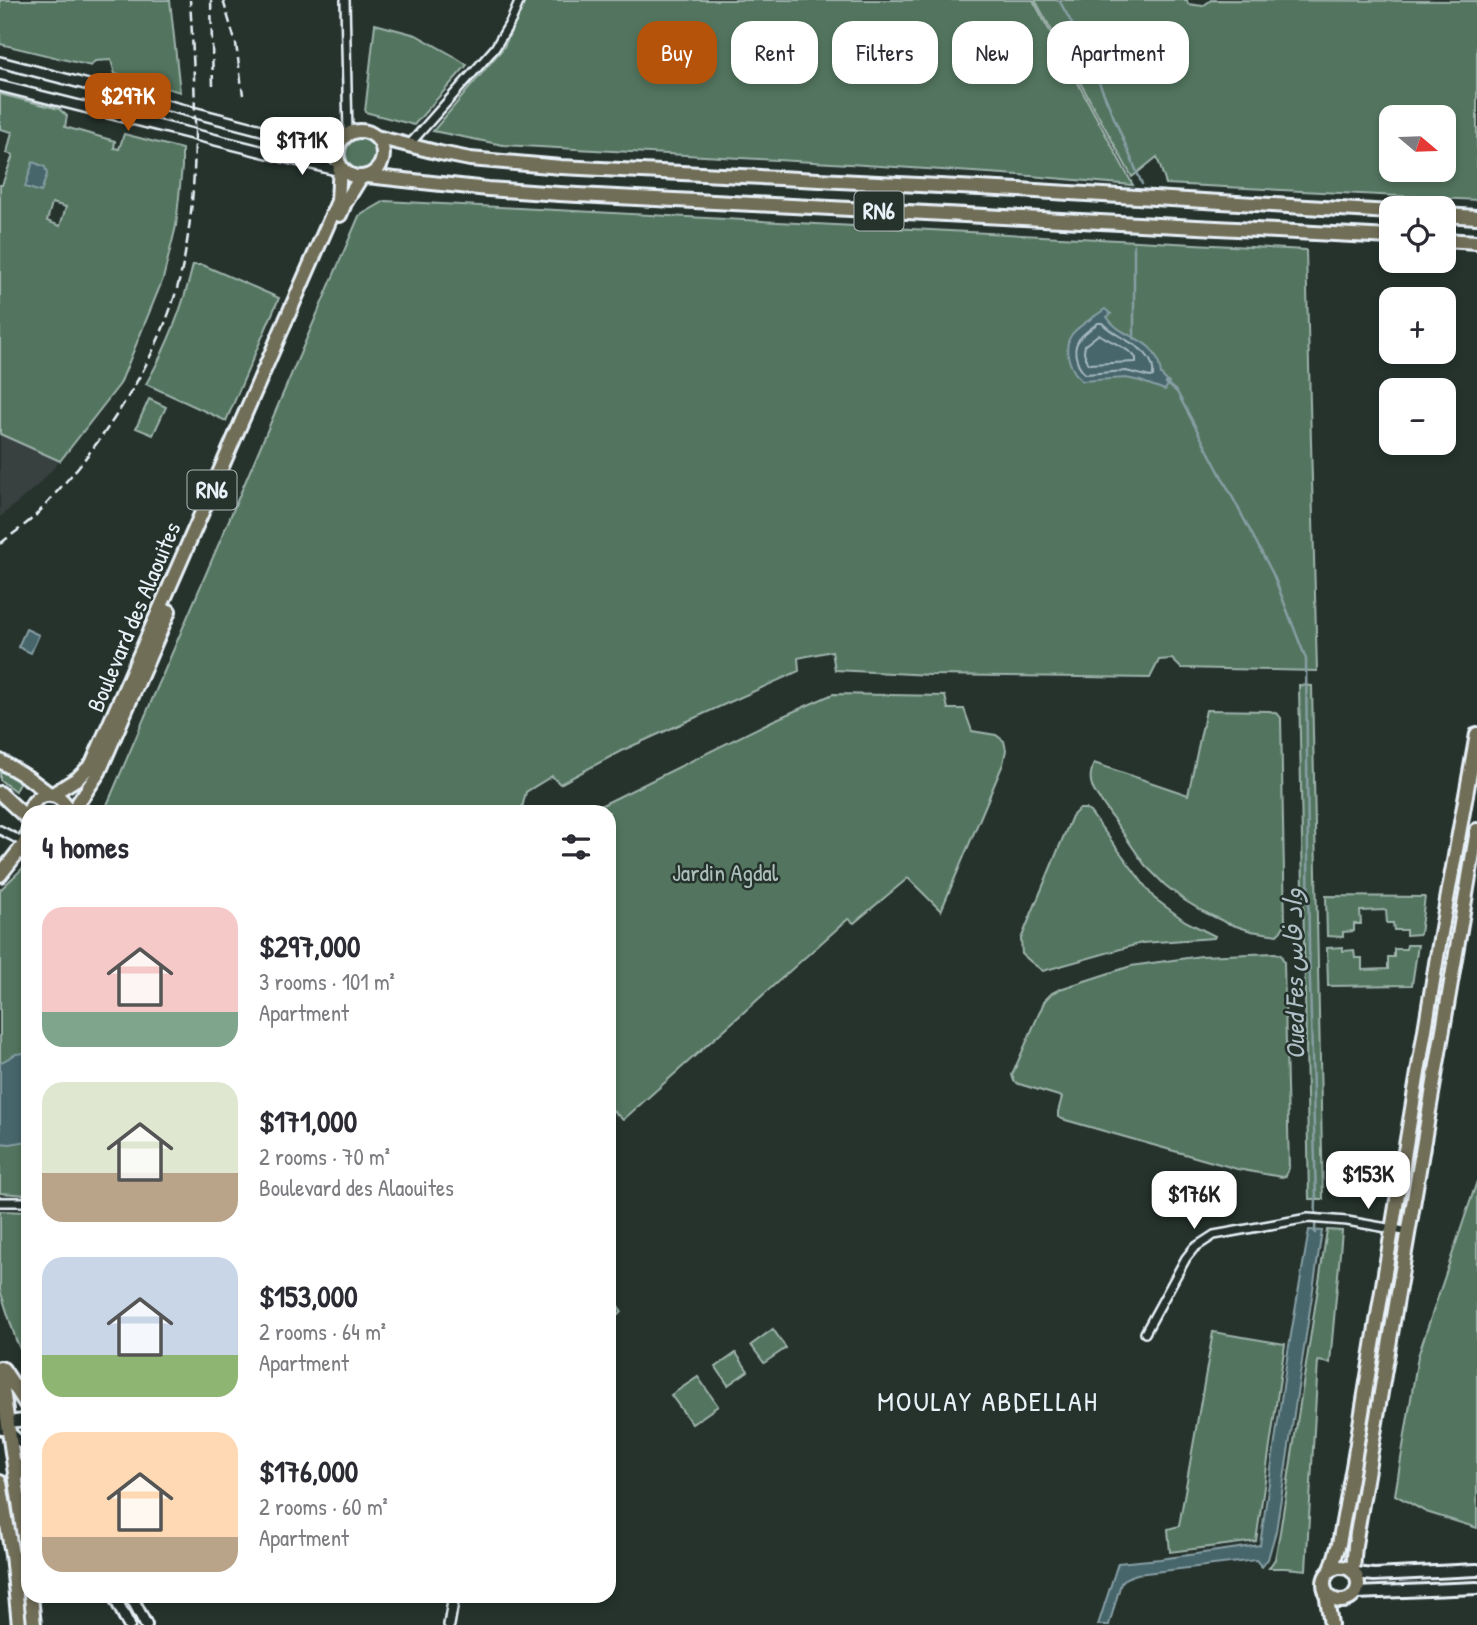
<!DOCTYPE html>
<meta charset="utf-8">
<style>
body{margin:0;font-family:"Patrick Hand","Playpen Sans Arabic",sans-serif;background:#f2f2f3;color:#2b2b33;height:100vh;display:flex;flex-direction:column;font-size:26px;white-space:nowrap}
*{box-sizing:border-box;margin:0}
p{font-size:23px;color:#7c7c81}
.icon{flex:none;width:38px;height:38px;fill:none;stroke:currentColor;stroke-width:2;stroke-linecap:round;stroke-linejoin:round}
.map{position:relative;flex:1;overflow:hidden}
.panel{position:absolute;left:21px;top:805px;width:595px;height:798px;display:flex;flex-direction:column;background:#fff;border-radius:21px;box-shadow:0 4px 10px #0003}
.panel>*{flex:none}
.hud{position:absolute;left:637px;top:21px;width:665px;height:63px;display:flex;gap:14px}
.needle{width:46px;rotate:109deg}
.controls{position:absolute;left:1379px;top:105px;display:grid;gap:14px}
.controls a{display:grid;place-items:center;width:77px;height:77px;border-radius:14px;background:#fff;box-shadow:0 4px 10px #0003;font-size:35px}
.price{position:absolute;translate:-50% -60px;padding:0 16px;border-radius:14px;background:#fff;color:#222;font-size:23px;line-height:46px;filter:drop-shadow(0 2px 4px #0008)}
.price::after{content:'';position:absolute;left:50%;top:42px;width:21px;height:16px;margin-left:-10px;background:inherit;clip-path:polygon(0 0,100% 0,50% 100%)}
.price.selected{background:#b45309;color:#fff}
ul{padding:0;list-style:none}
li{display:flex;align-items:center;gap:21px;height:175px;padding:0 21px}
li span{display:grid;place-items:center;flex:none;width:196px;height:140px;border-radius:21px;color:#555}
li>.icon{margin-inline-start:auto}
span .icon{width:84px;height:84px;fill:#fffc;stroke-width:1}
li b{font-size:30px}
h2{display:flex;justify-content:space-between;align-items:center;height:84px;padding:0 21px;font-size:30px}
.chip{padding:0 24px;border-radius:21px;background:#fff;box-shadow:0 4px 10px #0003;font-size:24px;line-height:63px}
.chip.selected{background:#b45309;color:#fff}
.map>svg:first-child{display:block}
.built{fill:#384140}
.green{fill:#53755f;stroke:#9eb3ac;stroke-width:2;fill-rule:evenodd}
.water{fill:#46666c;stroke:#879ea4;stroke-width:2}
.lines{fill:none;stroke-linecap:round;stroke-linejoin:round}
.shore{stroke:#a7b9c0;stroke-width:2}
.stream{stroke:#879ea4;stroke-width:2.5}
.minor-casing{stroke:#e8f1f8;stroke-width:12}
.tertiary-casing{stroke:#e8f1f8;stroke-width:14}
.secondary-casing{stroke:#e8f1f8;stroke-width:16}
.primary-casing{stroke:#e8f1f8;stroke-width:18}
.minor{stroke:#26332d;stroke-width:7}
.tertiary{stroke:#26332d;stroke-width:9}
.secondary{stroke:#26332d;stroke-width:10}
.primary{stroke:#716e59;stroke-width:12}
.rail{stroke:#e8f1f8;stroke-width:2.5;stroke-dasharray:10 5;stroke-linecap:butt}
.labels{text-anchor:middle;stroke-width:5;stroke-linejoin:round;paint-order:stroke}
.shield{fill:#26332d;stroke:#aeb8bb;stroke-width:2}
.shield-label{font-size:23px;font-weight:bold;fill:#e8f1f8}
.street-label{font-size:24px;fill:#e8f1f8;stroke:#26332d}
.park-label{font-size:24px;fill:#acbfbb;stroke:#26332d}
.water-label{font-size:26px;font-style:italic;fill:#afc0c7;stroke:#26332d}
.quarter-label{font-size:28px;letter-spacing:2px;fill:#e8f1f8;stroke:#26332d}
</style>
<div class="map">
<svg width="1477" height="1625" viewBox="0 0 1477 1625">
<rect width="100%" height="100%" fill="#26332d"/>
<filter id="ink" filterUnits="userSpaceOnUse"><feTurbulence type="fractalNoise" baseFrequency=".0143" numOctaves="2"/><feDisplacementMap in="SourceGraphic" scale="14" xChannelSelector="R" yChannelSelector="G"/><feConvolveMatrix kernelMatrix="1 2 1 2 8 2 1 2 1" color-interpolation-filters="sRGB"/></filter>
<g filter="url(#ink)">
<path class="built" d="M 0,434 L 60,461 L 38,485 L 0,517 Z"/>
<g class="green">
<path d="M 0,0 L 170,0 L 180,92 L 115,74 L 111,60 L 95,61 L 91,66 L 0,44 Z"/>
<path d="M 525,0 L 1033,0 L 1133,185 L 1019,175 L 849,164 L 503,145 L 433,131 L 504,47 Z"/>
<path d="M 1035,0 L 1187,0 L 1188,4 L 1203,6 L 1211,0 L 1477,1 L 1477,200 L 1166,184 L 1157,157 L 1132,177 ZM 1391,117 L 1444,117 L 1444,170 L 1391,170 Z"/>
<path d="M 375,24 L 416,35 L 452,55 L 467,65 L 414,125 L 365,112 Z"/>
<path d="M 0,94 L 59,109 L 67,116 L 65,127 L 115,141 L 114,148 L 119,149 L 124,134 L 182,149 L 182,167 L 176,226 L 163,279 L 120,384 L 60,461 L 0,434 L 0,185 L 2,185 L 13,155 L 7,153 L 12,132 L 0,129 ZM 52,203 L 66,207 L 60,226 L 47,221 Z"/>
<circle cx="362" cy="154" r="16"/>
<path d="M 385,201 L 1306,250 L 1317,671 L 1181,668 L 1172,659 L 1159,660 L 1150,678 L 930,675 L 835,670 L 832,651 L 798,658 L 799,671 L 621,751 L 560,784 L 552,776 L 526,792 L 521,812 L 104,812 L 359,216 Z"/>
<path d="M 193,265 L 203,265 L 279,298 L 226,421 L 146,384 C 167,347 183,307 193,265 Z"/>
<path d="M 149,399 L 166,407 L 153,435 L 136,428 Z"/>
<path d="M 1299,685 L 1312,686 L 1323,1199 L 1309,1199 Z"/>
<path d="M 833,694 L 945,696 L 948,709 L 964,709 L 972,731 L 996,735 L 1004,741 L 1006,750 L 1003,764 L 941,911 L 908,878 L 854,923 L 848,919 L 623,1120 L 609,1107 L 609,812 L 588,812 L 772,721 Z"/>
<path d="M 1206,710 L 1270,711 L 1278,714 L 1281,718 L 1285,924 L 1281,931 L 1277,935 L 1251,931 L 1227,923 L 1204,912 L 1184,900 L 1165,885 L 1145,865 L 1094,791 C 1089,780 1090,774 1094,763 L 1188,795 Z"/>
<path d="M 0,771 L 20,782 L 15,791 L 0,780 Z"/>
<path d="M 1079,809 L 1085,809 L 1090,812 L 1154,898 L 1185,921 L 1215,936 L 1214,938 L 1142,943 L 1043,971 L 1031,962 L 1022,954 L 1021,939 L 1072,816 Z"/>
<path d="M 28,863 L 28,1195 L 0,1193 L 0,890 Z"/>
<path d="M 1326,896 L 1425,897 L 1420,934 L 1406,935 L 1406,930 L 1394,930 L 1393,923 L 1387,923 L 1386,910 L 1360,911 L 1361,924 L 1354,924 L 1354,931 L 1343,932 L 1343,937 L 1327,936 Z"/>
<path d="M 1407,945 L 1418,945 L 1412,985 L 1328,986 L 1327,948 L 1343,947 L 1343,951 L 1354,950 L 1355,958 L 1362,958 L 1362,970 L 1388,969 L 1388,957 L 1394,957 L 1394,949 L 1406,949 Z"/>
<path d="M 1275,953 L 1281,955 L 1284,962 L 1289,1168 L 1286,1176 L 1282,1177 L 1237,1169 L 1062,1119 L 1058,1117 L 1058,1112 L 1062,1097 L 1019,1084 L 1014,1081 L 1012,1075 L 1045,1000 L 1052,993 L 1060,989 L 1131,966 L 1201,956 Z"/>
<path d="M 1477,1181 L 1477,1528 L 1426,1512 L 1395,1495 L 1418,1356 Z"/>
<path d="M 0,1211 L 28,1212 L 28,1367 L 16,1340 L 0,1290 Z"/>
<path d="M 1327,1230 L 1342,1231 L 1330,1363 L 1318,1361 L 1306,1570 L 1285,1568 L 1269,1568 L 1275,1559 L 1280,1532 Z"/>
<path d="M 609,1292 L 622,1312 L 611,1320 L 609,1317 Z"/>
<path d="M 773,1329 L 786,1348 L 764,1363 L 751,1345 Z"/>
<path d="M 1213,1332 L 1285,1344 L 1256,1541 L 1170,1552 L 1168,1529 L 1179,1526 Z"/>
<path d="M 736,1353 L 748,1371 L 728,1385 L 716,1367 Z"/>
<path d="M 698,1377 L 718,1406 L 692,1424 L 671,1395 Z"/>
</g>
<g class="water">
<path d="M 33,162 L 45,167 L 47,174 L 41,192 L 25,187 Z"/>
<path d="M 1105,309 L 1111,314 L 1107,317 C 1124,343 1157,333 1161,375 L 1169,383 L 1165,390 L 1140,381 L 1126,378 L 1082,381 C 1071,371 1061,348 1072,334 C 1079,325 1096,316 1105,309 Z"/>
<path d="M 26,629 L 39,635 L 31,653 L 18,647 Z"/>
<path d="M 24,1053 L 28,1054 L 28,1141 L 10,1144 L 0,1143 L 0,1063 L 16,1054 Z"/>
<path d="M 1309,1230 L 1322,1231 L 1276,1531 L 1268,1559 L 1262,1567 L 1256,1560 L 1137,1574 L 1126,1578 L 1121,1583 L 1109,1625 L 1098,1625 L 1118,1563 L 1160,1559 L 1260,1545 L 1288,1352 Z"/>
</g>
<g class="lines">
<g class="shore">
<path d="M 1098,323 L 1102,323 C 1117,340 1157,347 1153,376 L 1150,377 L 1126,371 L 1086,374 C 1080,370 1079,366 1077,360 C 1070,341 1085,333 1098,323 Z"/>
<path d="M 1099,334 C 1110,342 1129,348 1136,358 L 1136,362 L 1088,364 L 1084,352 L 1085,345 Z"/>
</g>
<g class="stream">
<path d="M 1059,0 L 1082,42 L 1142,184"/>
<path d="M 1134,339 L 1134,244"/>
<path d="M 1166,383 L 1177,392 L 1273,574 L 1306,659 L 1309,947 L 1316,1199 L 1315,1233"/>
</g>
<defs>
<g id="minor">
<path d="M 345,0 L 348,134"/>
<path d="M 408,146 L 495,48 L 511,21 L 520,0"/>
<path d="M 0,830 L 25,843"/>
<path d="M 0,1202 L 28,1202"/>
<path d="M 1145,1333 L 1186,1258 L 1194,1248 L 1214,1235 L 1308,1218 L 1347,1221 L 1410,1232"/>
</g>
<g id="tertiary">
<path d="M 0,62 L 300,140 L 327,140 L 346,135"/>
<path d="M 0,86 L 348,173"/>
<path d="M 449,1625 L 454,1596"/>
</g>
<g id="secondary">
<path d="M 0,1416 C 6,1433 15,1437 28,1448"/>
<path d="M 2,1429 C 9,1421 18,1419 28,1422"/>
<path d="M 1355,1573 L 1374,1575 L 1477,1570"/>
<path d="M 1356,1593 L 1477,1588"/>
<path d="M 114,1596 L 129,1625"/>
<path d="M 131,1596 L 146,1625"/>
</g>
<g id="primary">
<circle cx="360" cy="154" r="23"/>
<path d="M 376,137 L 440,153 L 470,159 L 561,167 L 1019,190 L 1391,212"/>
<path d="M 367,176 L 488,189 L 559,194 L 1391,237"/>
<path d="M 340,215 L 345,203 L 361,177"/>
<path d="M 1444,215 L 1477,217"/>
<path d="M 1444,240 L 1477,242"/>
<path d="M 0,761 L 27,777 L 51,795 L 78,778 L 92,764 L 338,201 L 340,165"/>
<path d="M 0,793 L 28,819"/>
<path d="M 29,812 C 35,789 62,789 69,812"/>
<path d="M 72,812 L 99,772 L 169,611"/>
<path d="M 0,875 L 25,843 L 28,832"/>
<path d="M 0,1368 L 28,1565"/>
<path d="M 3,1369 L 28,1407"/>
<path d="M 16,1479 L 21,1467 L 28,1462"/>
<path d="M 0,1482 L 12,1555 L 19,1625"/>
<circle cx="1341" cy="1584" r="17"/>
<path d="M 1331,1570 L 1339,1544 L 1353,1467 L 1440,939 L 1477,734"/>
<path d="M 1353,1571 L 1355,1545 L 1477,830"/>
<path d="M 1326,1592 L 1331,1625"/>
<path d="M 31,1596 L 34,1625"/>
</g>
</defs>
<use href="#minor" class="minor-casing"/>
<use href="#tertiary" class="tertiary-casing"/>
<use href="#secondary" class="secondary-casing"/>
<use href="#primary" class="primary-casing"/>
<use href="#minor" class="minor"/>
<use href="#tertiary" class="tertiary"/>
<use href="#secondary" class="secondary"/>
<use href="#primary" class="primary"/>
<g class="rail">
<path d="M 211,0 L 213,87"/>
<path d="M 223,0 L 236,44 L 243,95"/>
<path d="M 0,544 C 12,534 26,525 37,514 C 46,505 54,495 62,486 C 117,424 171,337 185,254 C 200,170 195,85 190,0"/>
</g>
</g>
</g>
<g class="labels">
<g class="shield">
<rect x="854.5" y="191.5" width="49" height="39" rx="5"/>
<rect x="187.5" y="470.5" width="49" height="39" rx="5"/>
</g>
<g class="shield-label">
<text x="879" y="219">RN6</text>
<text x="212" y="498">RN6</text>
</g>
<g class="street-label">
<text transform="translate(134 617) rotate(-67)" y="8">Boulevard des Alaouites</text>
</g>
<g class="park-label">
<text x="725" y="881">Jardin Agdal</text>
</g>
<g class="water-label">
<text transform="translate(1294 974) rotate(-91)" y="9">Oued Fes واد فاس</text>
</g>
<g class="quarter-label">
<text x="988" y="1411">MOULAY ABDELLAH</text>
</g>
</g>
</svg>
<div class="controls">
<a><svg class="needle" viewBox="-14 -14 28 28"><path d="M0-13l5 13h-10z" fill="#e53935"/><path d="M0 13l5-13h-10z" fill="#7c7c81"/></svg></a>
<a><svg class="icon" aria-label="locate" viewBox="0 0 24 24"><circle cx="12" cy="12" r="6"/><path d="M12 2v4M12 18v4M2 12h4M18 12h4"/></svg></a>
<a>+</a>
<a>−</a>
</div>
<b class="price selected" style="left:128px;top:133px">$297K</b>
<b class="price" style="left:302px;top:177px">$171K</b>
<b class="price" style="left:1368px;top:1211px">$153K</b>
<b class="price" style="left:1194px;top:1231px">$176K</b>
<div class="hud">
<a class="chip selected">Buy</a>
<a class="chip">Rent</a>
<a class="chip">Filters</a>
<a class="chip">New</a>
<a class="chip">Apartment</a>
</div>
<section class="panel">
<h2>4 homes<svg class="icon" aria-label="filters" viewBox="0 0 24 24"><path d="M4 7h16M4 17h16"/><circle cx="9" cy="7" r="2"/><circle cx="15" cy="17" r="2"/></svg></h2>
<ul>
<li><span style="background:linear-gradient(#f6c9c9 75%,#7fa58c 0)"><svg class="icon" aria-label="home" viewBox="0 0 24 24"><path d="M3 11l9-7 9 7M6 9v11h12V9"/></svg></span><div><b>$297,000</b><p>3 rooms · 101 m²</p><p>Apartment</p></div></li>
<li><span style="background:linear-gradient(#dfe7d0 65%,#b9a48a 0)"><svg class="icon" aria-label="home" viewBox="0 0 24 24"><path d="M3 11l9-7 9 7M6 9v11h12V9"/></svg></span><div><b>$171,000</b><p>2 rooms · 70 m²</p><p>Boulevard des Alaouites</p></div></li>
<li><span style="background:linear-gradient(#c9d6e8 70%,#8fb573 0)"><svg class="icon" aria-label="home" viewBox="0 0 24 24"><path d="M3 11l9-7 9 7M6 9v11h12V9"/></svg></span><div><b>$153,000</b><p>2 rooms · 64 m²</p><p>Apartment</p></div></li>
<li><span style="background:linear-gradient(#ffd9b3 75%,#b9a48a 0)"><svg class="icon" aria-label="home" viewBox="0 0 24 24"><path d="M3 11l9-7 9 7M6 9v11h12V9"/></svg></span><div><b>$176,000</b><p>2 rooms · 60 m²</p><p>Apartment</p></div></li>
</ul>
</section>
</div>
